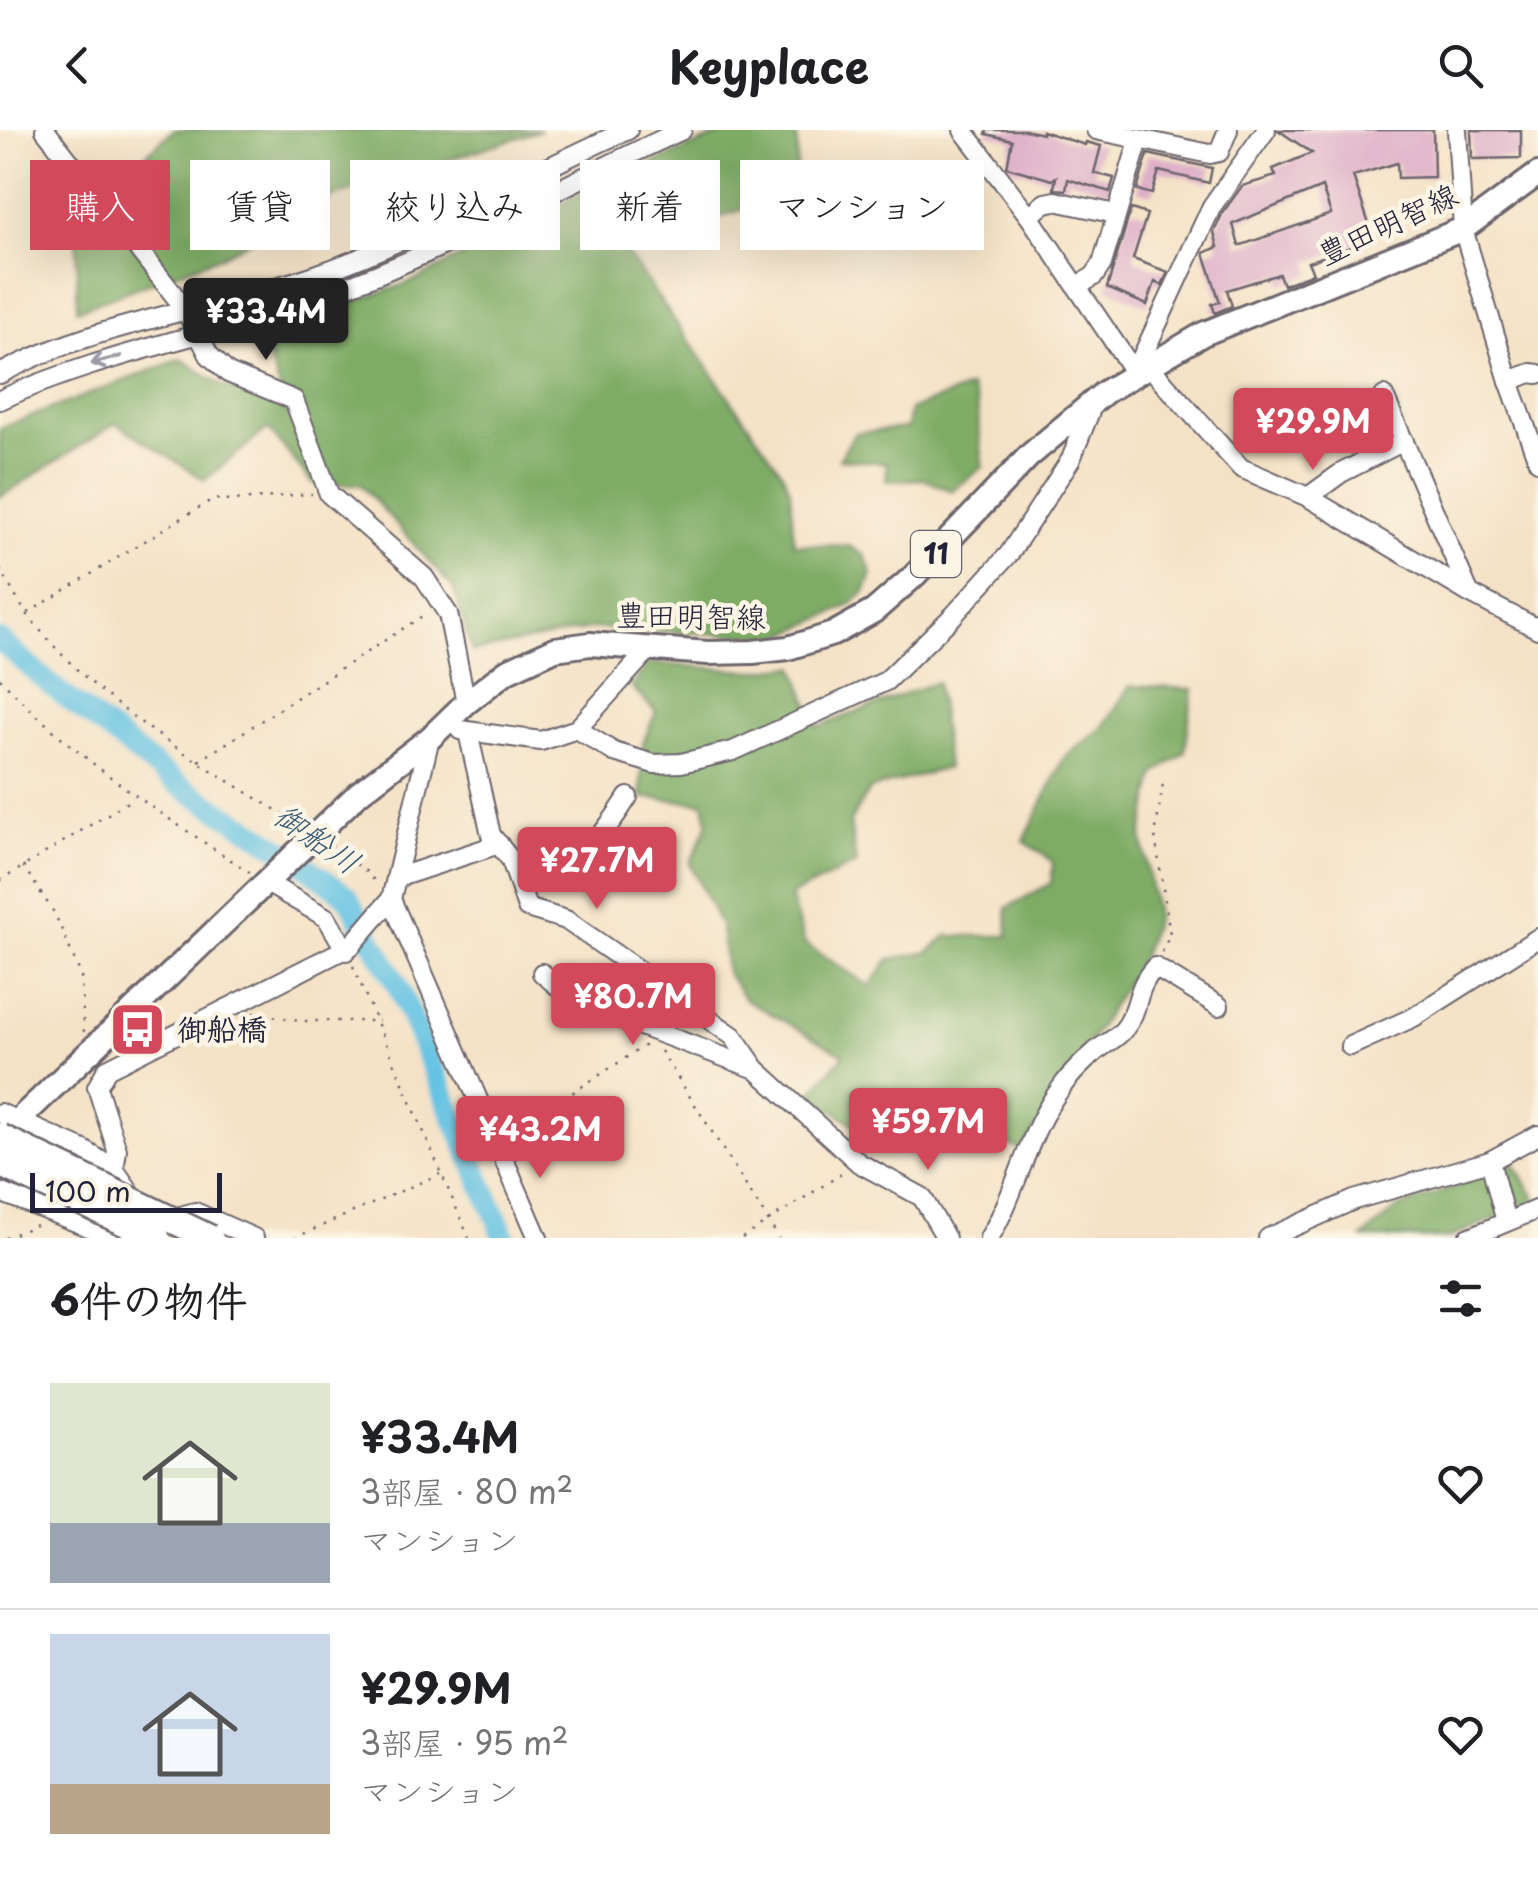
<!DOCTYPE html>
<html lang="ja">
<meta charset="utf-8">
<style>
body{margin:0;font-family:"Playpen Sans","Klee One",sans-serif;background:#f6f6f6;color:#202124;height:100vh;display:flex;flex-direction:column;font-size:38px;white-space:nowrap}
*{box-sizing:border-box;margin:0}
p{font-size:32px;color:#757577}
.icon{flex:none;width:55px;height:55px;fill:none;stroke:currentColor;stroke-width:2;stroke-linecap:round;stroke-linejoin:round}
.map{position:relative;height:1108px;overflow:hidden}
.drawer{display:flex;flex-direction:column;background:#fff;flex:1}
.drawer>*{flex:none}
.top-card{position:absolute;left:30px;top:30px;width:1000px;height:90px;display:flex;gap:20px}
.scale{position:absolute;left:30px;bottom:25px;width:192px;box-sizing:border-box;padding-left:10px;border:5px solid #22223b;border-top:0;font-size:28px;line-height:35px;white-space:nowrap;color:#22223b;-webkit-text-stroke:8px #fcf5e5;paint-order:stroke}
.price{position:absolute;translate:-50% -85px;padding:0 22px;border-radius:10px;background:#d1495b;color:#fff;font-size:32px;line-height:65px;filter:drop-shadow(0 2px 5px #0008)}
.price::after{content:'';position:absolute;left:50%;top:60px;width:30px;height:22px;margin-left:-15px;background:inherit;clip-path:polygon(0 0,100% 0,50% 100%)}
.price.active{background:#222;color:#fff}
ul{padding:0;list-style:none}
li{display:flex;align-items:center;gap:30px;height:250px;padding:0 50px}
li+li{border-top:2px solid #e0e0e0}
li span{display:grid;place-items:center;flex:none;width:280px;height:200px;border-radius:0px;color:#555}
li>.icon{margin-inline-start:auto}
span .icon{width:120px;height:120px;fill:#fffc;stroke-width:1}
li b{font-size:42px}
h2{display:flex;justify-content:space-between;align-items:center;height:120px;padding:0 50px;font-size:42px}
.pill{padding:0 35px;border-radius:0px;background:#fff;box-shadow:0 10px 40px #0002;font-size:35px;line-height:90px}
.pill.active{background:#d1495b;color:#fff}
header{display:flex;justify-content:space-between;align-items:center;height:130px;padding:0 50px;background:#fff;font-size:45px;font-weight:700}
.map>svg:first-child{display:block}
.forest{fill:#7eac65;stroke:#506750;stroke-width:2.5}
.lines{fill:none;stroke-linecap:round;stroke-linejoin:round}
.river{stroke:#64c2e3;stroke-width:22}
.building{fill:#ddadc7;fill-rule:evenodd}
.minor-casing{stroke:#6c656c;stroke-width:22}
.major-casing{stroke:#6c656c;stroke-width:28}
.path{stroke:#6c656c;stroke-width:2.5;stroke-dasharray:2.5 8;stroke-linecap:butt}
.minor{stroke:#fff;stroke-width:18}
.major{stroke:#fff;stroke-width:22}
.highway-bridge-casing{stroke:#6c656c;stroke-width:30;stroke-linecap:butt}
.highway-bridge{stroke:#fff;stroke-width:25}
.oneway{stroke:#9c9ca7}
.labels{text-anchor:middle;stroke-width:9;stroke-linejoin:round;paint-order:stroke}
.shield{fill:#fcf5e5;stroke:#63616e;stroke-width:2.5}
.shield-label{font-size:28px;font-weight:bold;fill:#22223b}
.street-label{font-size:30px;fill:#22223b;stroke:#fcf5e5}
.poi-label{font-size:30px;font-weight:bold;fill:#22223b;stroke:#fcf5e5;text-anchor:start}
.water-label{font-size:32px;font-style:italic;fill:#395a76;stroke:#fcf5e5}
</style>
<header><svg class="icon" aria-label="back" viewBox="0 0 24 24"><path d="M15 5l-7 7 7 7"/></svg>Keyplace<svg class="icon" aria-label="search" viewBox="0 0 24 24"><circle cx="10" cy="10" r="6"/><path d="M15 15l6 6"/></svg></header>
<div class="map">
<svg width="1538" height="1108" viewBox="0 0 1538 1108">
<rect width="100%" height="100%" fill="#fcf5e5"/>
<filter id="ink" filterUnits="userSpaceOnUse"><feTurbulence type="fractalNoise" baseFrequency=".01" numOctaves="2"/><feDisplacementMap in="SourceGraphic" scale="20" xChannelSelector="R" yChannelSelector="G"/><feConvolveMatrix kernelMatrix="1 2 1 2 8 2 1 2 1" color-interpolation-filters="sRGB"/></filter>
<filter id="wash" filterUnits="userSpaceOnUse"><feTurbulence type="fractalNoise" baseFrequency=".0048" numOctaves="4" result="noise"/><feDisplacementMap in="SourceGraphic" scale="40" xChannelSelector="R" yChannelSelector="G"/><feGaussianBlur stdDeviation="2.25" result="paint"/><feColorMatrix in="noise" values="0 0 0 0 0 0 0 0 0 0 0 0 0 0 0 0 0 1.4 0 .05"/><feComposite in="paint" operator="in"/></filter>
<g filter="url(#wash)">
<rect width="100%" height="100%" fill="#f4e2c6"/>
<g class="forest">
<path d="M 173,0 L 541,0 L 333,67 L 221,126 L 77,180 L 77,87 Z"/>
<path d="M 732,0 L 797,0 L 797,62 L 623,118 L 782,342 L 790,359 L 794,414 L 849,416 L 865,426 L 872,444 L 865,462 L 851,475 L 780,507 L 593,498 L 472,522 L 454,459 L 361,355 L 312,353 L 268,298 L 205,350 L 116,293 L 0,367 L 0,298 L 181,229 L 223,256 L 284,270 L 260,205 L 416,150 L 583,62 Z"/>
<path d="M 970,257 L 977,273 L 983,337 L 952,361 L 924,349 L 886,351 L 887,333 L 839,329 L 855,303 L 907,298 L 910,280 Z"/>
<path d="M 649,533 L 754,541 L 795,536 L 817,597 L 937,552 L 947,638 L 870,659 L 850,691 L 856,734 L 790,766 L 805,814 L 870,856 L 890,829 L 929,822 L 946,806 L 1008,806 L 1007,778 L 1051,753 L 1053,732 L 1024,711 L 1064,628 L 1102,598 L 1130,556 L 1193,559 L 1185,622 L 1155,644 L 1142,706 L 1156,787 L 1141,829 L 1022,1021 L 933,976 L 895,1023 L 810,964 L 844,925 L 745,869 L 726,842 L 721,797 L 690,734 L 708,693 L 704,673 L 641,667 L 643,613 L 656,582 L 631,557 Z"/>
<path d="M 1514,1034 L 1537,1071 L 1449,1108 L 1362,1108 L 1397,1079 Z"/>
</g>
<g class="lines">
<path class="river" d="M 0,510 L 48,553 L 180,656 L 289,724 L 347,766 L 397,854 L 505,1108"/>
</g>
<g id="blocks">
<g class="building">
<path d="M 987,0 L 1025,0 L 1042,4 L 1042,1 L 1085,15 L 1086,12 L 1101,16 L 1094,43 L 1114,48 L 1110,62 L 1068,49 L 1066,60 L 1054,59 L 1056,47 L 1052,50 L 1007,37 L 1012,10 L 986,4 Z"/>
<path d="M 1278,0 L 1433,0 L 1434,47 L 1398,48 L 1397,33 L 1353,46 L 1374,109 L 1308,132 L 1313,143 L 1283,155 L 1279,144 L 1227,160 L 1232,176 L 1215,183 L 1212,174 L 1220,172 L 1204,123 L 1218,117 L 1214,102 L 1223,82 L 1242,56 L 1276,46 L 1273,39 L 1312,23 ZM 1322,57 L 1331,84 L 1239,116 L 1233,94 Z"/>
<path d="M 1471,0 L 1521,0 L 1521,28 L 1472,29 Z"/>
<path d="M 1148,24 L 1212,38 L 1209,53 L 1159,41 L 1152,64 L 1137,60 Z"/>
<path d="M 1131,79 L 1147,84 L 1133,129 L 1168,142 L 1162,155 L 1155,152 L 1147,175 L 1107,158 Z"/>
</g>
</g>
</g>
<g filter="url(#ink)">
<use href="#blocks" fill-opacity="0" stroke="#6c656c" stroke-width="2.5"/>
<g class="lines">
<defs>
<g id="minor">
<path d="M 45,0 L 185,179 L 209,225 L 228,243 L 294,270 L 329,364 L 424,447 L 448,484 L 466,573"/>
<path d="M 963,0 L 1029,86 L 1135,243"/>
<path d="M 1096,0 L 1210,24 L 1219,22 L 1228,0"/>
<path d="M 1457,0 L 1463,99 L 1509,251 L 1538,331"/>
<path d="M 1029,86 L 1045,73 L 1055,71 L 1116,84"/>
<path d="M 1078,156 L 1094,146 L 1102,134 L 1139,10"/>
<path d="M 1148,235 L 1241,338 L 1308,367 L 1469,463 L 1538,499"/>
<path d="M 1135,242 L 1212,76 L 1266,0"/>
<path d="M 0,244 C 98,191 214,180 318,144 C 426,106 523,45 628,0"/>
<path d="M 1509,251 L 1531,243 L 1538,244"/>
<path d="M 1384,266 L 1469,462"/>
<path d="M 0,270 C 104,222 218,205 324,165 C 448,120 562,55 682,0"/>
<path d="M 1308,367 L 1341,343 L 1404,311"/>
<path d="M 577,599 L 614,622 L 654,634 L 681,633 L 733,621 L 886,551 L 953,486 L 1009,424 L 1071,329 L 1095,269"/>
<path d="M 460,600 L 541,611 L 577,599 L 651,517"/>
<path d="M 468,602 L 491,705 L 511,730 L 527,778 L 566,790 L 733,906 L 756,939 L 859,1033 L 922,1067 L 946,1108"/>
<path d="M 512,733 C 525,734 540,738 553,738 C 582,738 614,689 628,667"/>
<path d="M 396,748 L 499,714"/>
<path d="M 267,753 L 327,788 L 346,821"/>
<path d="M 391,769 L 538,1108"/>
<path d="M 542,843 L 576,872 L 756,939"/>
<path d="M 1350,916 L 1414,887 L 1538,808"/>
<path d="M 0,983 L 84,1020 L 114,1039 L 135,1069"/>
<path d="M 1490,1031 L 1506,1092"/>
<path d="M 114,1039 L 117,1020 L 97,957 L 107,939 L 351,816 L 391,769 L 430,608"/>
<path d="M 0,1062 L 106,1104 L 136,1097"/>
<path d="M 166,1090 L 195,1082 L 254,1108"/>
<path d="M 989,1108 C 1017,1062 1027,1005 1058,962 C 1068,947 1082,933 1095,922 C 1105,913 1117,909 1125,898 C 1141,877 1134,860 1155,837 L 1219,876"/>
<path d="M 1268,1108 L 1354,1070 L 1490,1031 L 1538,1005"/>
<path d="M 1468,1108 L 1538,1079"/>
</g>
<path id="major" d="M 0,1008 L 359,663 L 430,608 L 466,573 L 507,541 L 555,519 L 590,514 L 708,523 L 753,522 L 788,518 L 833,504 L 874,481 L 914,446 L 1029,326 L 1105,262 L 1203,204 L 1463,99 L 1538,44"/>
</defs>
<use href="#minor" class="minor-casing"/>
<use href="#major" class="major-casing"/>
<g class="path">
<path d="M 0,439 C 9,454 17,471 28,485 C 97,576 203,635 299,694"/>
<path d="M 28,483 L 213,369 C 250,372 276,365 312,364"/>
<path d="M 0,548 C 72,627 162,685 251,743"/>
<path d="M 199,631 L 427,483"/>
<path d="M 331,715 L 368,743 L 378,755"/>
<path d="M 23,736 L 55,784 L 81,845 L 84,904"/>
<path d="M 0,751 L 134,668"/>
<path d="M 1162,822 L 1170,804 L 1155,706 L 1163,653"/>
<path d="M 353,836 L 469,1108"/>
<path d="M 253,883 L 300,891 L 379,891"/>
<path d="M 661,921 L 779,1108"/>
<path d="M 511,1003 L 647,914"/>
<path d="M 5,1108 L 36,1095"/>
<path d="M 294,1108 L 440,1044"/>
<path d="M 742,1108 L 846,1041"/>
</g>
<use href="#minor" class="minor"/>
<use href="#major" class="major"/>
<defs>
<g id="highway-bridge">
<path d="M 0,1007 L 210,1108"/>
<path d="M 0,1034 L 157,1108"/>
</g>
</defs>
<use href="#highway-bridge" class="highway-bridge-casing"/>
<use href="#highway-bridge" class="highway-bridge"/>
</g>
<defs><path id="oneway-shaft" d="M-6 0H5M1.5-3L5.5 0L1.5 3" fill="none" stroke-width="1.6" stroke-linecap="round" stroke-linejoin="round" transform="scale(2.5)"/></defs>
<use class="oneway" href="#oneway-shaft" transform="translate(106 230) rotate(165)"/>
</g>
<defs>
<symbol id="bus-square" viewBox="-11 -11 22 22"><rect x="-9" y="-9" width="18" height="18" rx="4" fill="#d1495b" stroke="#fcf5e5"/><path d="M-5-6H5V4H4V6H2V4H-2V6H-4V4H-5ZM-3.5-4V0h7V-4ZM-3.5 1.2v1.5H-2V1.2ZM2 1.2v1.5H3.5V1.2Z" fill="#fff"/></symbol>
</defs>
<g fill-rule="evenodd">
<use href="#bus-square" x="106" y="868" width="63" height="63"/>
</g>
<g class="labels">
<rect class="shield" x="911" y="401" width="50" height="46" rx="8"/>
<g class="shield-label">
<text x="936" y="434">11</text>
</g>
<g class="street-label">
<text transform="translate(1388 95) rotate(-25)" y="10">豊田明智線</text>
<text transform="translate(691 487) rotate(1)" y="10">豊田明智線</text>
</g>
<g class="poi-label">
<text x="177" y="910">御船橋</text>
</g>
<g class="water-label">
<text transform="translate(317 709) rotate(35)" y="11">御船川</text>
</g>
</g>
</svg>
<div class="scale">100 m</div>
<b class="price active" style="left:266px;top:233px">¥33.4M</b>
<b class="price" style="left:1313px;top:343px">¥29.9M</b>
<b class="price" style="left:597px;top:782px">¥27.7M</b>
<b class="price" style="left:633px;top:918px">¥80.7M</b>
<b class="price" style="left:928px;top:1043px">¥59.7M</b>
<b class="price" style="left:540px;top:1051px">¥43.2M</b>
<div class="top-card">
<a class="pill active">購入</a>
<a class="pill">賃貸</a>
<a class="pill">絞り込み</a>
<a class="pill">新着</a>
<a class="pill">マンション</a>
</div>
</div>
<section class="drawer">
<h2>6件の物件<svg class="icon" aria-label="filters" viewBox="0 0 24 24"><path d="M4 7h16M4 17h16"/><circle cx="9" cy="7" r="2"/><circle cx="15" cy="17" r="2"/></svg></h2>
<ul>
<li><span style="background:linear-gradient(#dfe7d0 70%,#9aa5b1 0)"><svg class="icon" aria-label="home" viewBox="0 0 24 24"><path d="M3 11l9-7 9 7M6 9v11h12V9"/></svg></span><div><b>¥33.4M</b><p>3部屋 · 80 m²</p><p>マンション</p></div><svg class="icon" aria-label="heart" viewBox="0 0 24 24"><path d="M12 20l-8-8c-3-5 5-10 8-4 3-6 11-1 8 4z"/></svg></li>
<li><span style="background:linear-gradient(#c9d6e8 75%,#b9a48a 0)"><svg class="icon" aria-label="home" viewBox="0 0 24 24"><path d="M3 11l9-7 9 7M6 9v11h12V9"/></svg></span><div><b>¥29.9M</b><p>3部屋 · 95 m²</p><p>マンション</p></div><svg class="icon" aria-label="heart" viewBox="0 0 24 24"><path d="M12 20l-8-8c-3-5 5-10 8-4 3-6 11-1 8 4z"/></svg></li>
</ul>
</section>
